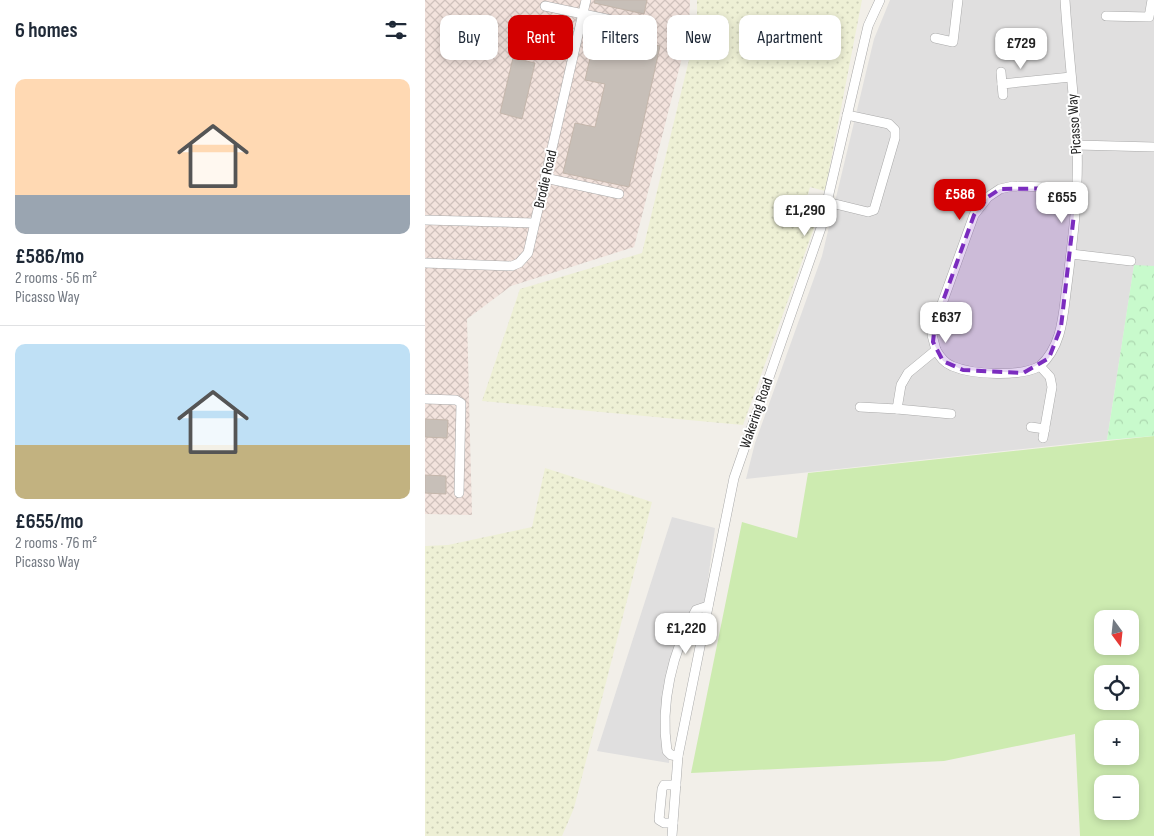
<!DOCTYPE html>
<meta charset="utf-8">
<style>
body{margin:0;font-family:"Sofia Sans Condensed",sans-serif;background:#f2f2f3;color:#1f2937;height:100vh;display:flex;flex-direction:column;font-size:19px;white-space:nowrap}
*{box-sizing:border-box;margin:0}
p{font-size:16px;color:#747a83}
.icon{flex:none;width:28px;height:28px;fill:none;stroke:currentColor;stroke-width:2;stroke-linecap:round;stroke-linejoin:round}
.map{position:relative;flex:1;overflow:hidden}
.sheet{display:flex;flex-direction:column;background:#fff;width:425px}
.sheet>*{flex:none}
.banner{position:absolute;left:15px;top:15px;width:475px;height:45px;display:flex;gap:10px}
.needle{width:32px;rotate:165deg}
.tools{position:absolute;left:669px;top:610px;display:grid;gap:10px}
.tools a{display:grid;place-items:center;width:45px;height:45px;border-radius:10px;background:#fff;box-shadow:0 2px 8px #0003;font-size:25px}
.price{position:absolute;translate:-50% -42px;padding:0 11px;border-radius:10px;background:#fff;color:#222;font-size:16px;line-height:32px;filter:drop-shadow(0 1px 2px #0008)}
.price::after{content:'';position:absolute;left:50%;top:30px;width:15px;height:11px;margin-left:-8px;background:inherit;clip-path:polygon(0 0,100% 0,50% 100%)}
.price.on{background:#d40000;color:#fff}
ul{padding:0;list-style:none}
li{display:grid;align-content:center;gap:10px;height:265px;padding:0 15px}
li+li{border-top:1px solid #e0e1e3}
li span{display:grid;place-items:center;height:155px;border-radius:10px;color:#555}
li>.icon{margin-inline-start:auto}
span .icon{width:90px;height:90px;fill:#fffc;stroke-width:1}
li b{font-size:21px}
h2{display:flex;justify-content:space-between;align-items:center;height:60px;padding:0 15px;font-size:21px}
.tag{padding:0 18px;border-radius:10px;background:#fff;box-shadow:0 2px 8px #0003;font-size:18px;line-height:45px}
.tag.on{background:#d40000;color:#fff}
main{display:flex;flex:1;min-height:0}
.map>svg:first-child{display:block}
.residential{fill:#e0dfdf}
.military{fill:url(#military-cross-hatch)}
.farmland{fill:url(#farmland-dots)}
.grass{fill:#cdebb0;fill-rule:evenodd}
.park{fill:url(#park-crowns)}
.building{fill:#c7bfb8;stroke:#c4b6ab}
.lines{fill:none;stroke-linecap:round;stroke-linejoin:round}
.minor-casing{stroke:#a9a9a9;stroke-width:10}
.minor{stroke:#fff;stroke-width:9}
.marked{fill:#7b2cbf;fill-opacity:0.2;stroke:#7b2cbf;stroke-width:4;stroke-dasharray:10 6;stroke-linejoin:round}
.labels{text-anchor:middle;stroke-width:4;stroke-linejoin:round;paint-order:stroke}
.street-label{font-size:15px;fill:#222;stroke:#fff}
</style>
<main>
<section class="sheet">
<h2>6 homes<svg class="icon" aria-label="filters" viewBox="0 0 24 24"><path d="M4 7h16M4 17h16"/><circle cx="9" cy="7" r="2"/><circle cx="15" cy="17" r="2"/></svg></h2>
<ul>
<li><span style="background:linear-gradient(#ffd9b3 75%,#9aa5b1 0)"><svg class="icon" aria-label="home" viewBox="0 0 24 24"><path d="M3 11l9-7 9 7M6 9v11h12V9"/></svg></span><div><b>£586/mo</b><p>2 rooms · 56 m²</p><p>Picasso Way</p></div></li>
<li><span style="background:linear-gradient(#bfe0f5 65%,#c2b280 0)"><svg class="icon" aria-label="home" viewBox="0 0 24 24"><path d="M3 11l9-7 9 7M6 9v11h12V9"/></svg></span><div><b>£655/mo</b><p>2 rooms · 76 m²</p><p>Picasso Way</p></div></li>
</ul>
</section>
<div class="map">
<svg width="729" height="836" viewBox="0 0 729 836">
<defs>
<pattern id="military-cross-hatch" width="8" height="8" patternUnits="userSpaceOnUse" patternTransform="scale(1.25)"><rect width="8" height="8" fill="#f3e3dd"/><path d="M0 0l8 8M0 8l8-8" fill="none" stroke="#d0c2bd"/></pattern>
<pattern id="farmland-dots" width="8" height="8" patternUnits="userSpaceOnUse" patternTransform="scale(1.25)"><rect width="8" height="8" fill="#eef0d5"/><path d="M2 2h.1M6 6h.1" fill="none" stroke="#ccceb7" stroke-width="1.8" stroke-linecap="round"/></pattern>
<pattern id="park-crowns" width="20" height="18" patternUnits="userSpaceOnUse" patternTransform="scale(1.25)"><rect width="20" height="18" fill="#c8facc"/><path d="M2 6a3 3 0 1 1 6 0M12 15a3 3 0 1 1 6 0" fill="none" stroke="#acd6af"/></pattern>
</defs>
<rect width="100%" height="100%" fill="#f2efe9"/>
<g class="residential">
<path d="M 465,0 L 729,0 L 729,266 L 709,266 L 682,440 L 321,479 L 330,443 L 397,256 L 449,39 Z"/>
<path d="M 247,517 L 290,528 L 280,602 L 246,661 L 244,763 L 172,751 Z"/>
</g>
<path class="military" d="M 0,0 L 265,0 L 264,30 L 209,247 L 86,286 L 42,319 L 47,515 L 0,514 Z"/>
<g class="farmland">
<path d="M 272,0 L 437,0 L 400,191 L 385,187 L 379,208 L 394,214 L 318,425 L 57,401 L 95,289 L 217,253 L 272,27 Z"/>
<path d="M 120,468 L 227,502 L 149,808 L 137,836 L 0,836 L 0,546 L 23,545 L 107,527 Z"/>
</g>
<path class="grass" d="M 729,436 L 729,836 L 655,836 L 650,734 L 519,761 L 266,773 L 317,522 L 372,538 L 383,473 ZM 678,619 L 705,619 L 705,646 L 678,646 ZM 678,674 L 705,674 L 705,701 L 678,701 ZM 678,729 L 705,729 L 705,756 L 678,756 ZM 678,784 L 705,784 L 705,811 L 678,811 Z"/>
<path class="park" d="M 709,265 L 729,266 L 729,436 L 682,440 Z"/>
<g class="building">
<path d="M 170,0 L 222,0 L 219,14 L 169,3 Z"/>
<path d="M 171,32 L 235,46 L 204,187 L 138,173 L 150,123 L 170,127 L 180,84 L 160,80 Z"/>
<path d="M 88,58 L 110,63 L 97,119 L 75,113 Z"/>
<path d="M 0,419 L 23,420 L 22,438 L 0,437 Z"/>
<path d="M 0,475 L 21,476 L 21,494 L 0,493 Z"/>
</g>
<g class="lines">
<defs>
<g id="minor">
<path d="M 120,6 L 215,26"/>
<path d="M 681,16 L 724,17 L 727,0"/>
<path d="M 510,38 L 528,42 L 533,0"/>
<path d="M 576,72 L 577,84"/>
<path d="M 578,95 L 577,84 L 646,77"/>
<path d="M 652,145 L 729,147"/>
<path d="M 120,178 L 194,194"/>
<path d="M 402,202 L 443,212 L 449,210 L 470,138 L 470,130 L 464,124 L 422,115"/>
<path d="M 0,220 L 109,223"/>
<path d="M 646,254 L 706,261"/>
<path d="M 0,263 L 87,266 L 94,263 L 103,253 L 161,0"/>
<path d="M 511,350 L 507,335 L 510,323 L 549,215 L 563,197 L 575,189 L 588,186 L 652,188"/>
<path d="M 0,399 L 31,400 L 36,403 L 34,493"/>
<path d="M 435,407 L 472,409 L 476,385 L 483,373 L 511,350 C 515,357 519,363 527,366 C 548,375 596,377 615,366"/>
<path d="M 472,409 L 526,414"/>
<path d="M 606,427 L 620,429"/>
<path d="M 618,438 L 627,387 L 625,377 L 615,366 C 638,345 638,314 642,285 C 648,238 654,191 652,144 C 649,96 643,48 640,0"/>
<path d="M 253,756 L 246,755 L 242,751 C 235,704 247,651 271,610 L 283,606"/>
<path d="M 248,823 L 239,823 L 234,820 L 237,789 L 239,785 L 251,785"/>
<path d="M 247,836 L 253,756 L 309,478 L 396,228 L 443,26 L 455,0"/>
</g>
</defs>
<use href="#minor" class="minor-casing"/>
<use href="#minor" class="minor"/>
</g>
<path class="marked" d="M 652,188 L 636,327 L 624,358 L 598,373 L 538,370 L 518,361 L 508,342 L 510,323 L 549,215 L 563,197 L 575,189 Z"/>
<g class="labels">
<g class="street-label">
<text transform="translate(649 124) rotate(-94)" y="5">Picasso Way</text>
<text transform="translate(120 179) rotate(-77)" y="5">Brodie Road</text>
<text transform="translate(331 413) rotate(-71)" y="5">Wakering Road</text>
</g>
</g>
</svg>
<div class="tools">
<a><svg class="needle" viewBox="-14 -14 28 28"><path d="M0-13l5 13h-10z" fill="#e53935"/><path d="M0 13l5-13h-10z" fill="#747a83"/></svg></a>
<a><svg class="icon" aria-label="locate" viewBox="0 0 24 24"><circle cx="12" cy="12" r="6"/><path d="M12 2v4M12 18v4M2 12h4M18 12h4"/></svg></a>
<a>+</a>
<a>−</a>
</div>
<b class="price" style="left:596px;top:70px">£729</b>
<b class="price on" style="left:535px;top:221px">£586</b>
<b class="price" style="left:637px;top:224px">£655</b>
<b class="price" style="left:380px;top:237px">£1,290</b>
<b class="price" style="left:521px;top:344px">£637</b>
<b class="price" style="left:261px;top:655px">£1,220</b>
<div class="banner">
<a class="tag">Buy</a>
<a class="tag on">Rent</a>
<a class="tag">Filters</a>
<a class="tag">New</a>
<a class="tag">Apartment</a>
</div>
</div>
</main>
